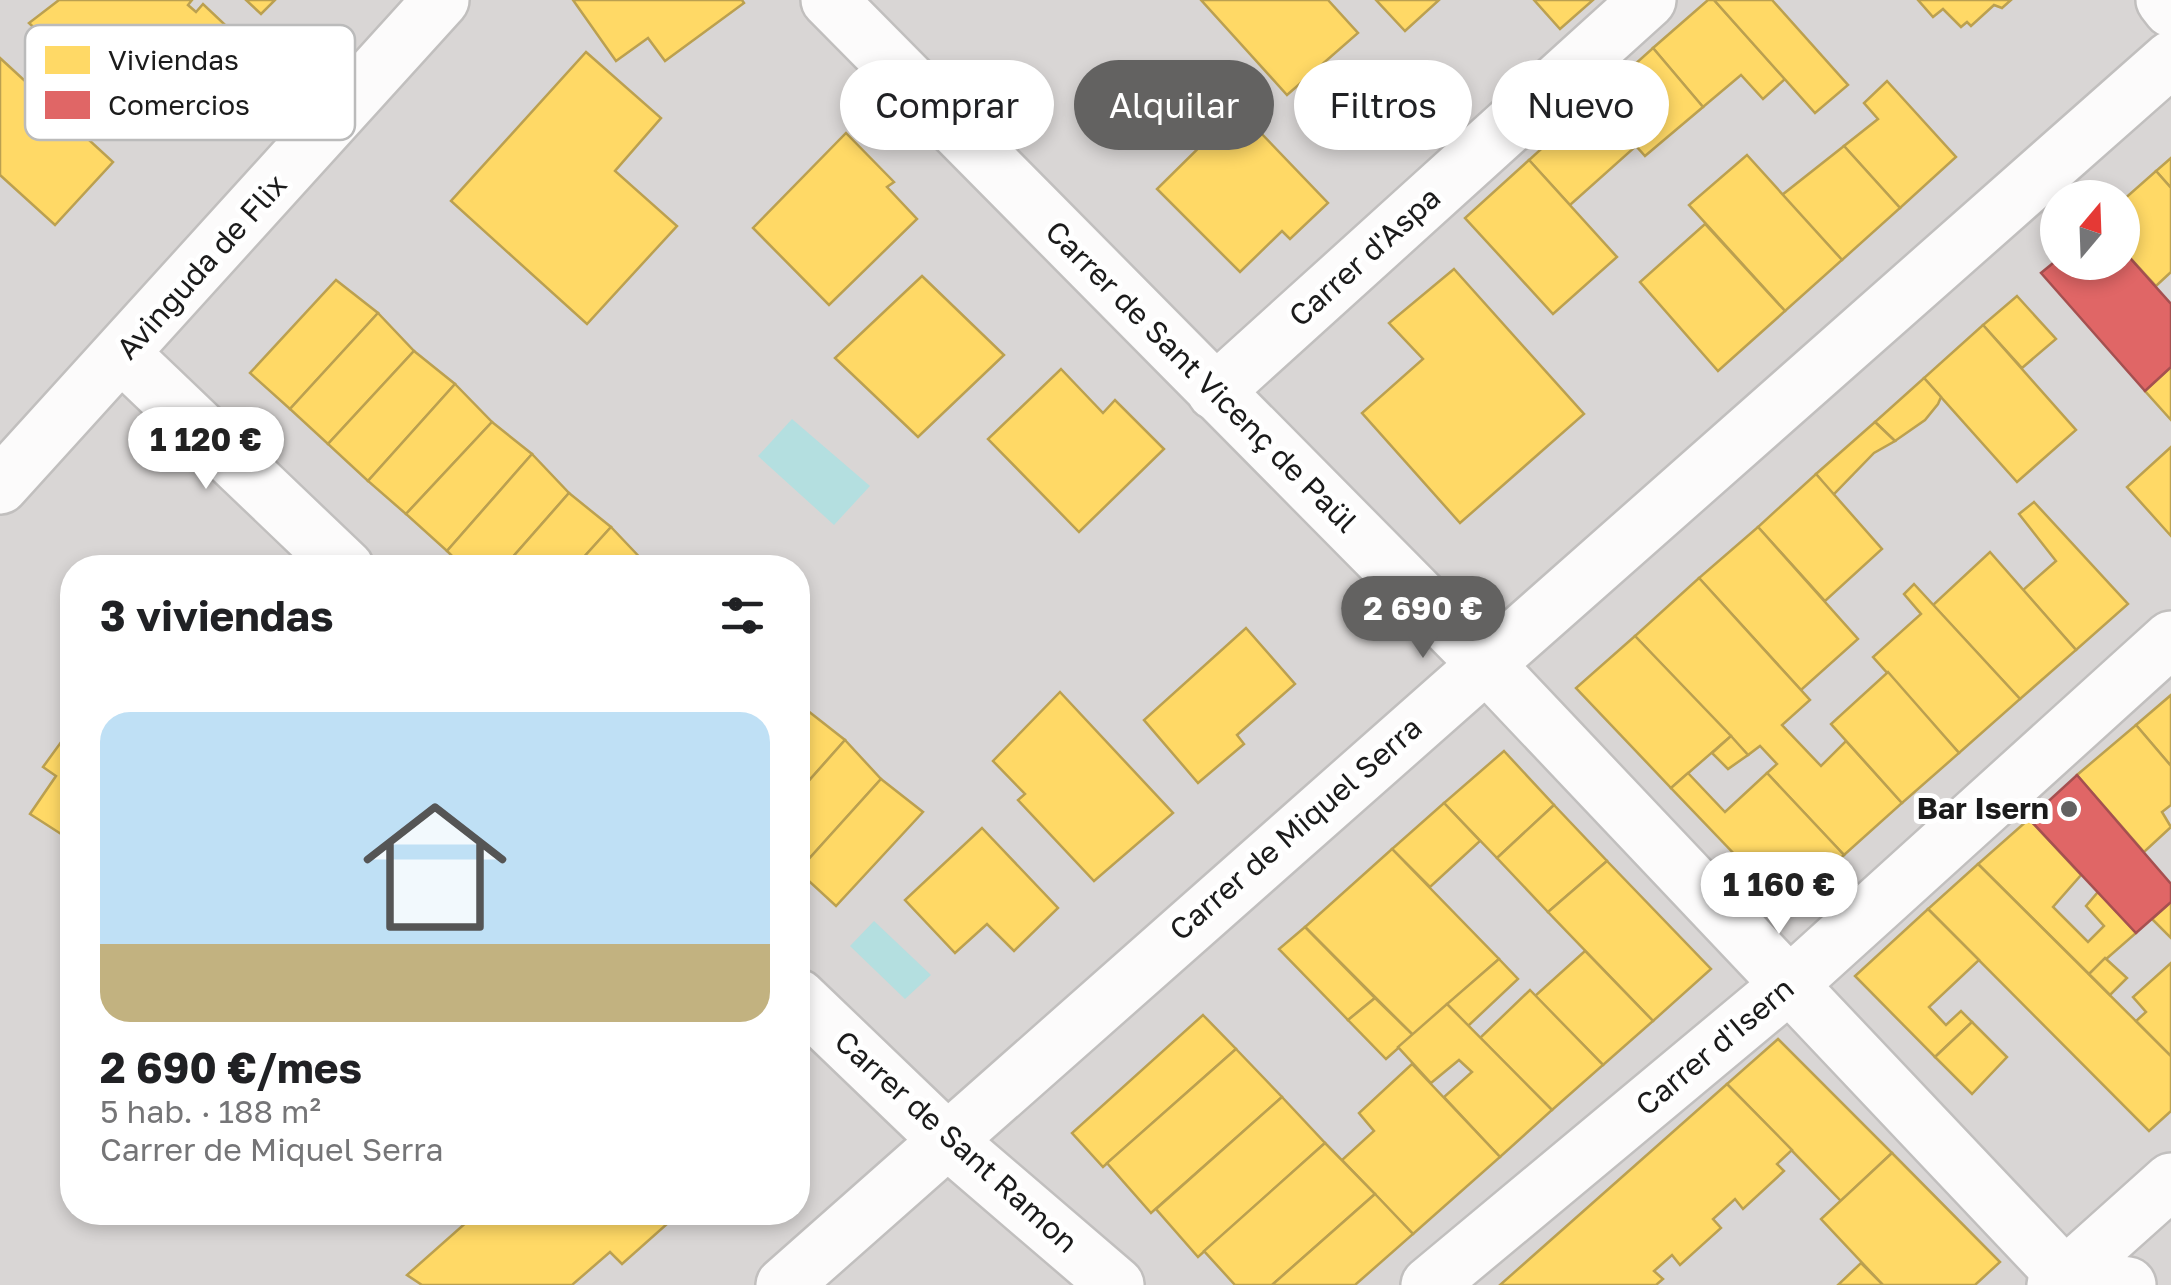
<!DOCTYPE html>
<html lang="es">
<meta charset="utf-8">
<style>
body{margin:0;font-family:"Golos Text",sans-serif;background:#f2f2f2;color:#202124;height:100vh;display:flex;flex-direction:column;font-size:38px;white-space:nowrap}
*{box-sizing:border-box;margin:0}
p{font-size:32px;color:#757577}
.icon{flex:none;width:55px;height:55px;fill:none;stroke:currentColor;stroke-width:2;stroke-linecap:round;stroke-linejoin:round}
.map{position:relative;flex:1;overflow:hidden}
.drawer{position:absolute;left:60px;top:555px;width:750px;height:670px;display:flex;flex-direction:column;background:#fff;border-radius:40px;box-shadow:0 5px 15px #0003}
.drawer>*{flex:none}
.top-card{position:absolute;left:840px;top:60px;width:950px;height:90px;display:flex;gap:20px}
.needle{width:65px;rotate:19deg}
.controls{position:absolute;left:2040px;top:180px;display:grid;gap:20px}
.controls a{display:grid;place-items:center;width:100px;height:100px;border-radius:50%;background:#fff;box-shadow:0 5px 15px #0003;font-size:50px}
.price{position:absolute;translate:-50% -85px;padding:0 22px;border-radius:35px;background:#fff;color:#222;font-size:32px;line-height:65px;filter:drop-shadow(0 2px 5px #0008)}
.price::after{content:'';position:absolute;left:50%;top:60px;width:30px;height:22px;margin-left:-15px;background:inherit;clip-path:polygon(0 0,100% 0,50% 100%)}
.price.active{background:#636261;color:#fff}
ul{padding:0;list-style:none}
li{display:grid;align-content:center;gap:20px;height:530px;padding:0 40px}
li span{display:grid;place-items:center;height:310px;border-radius:30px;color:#555}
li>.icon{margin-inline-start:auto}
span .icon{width:180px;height:180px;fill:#fffc;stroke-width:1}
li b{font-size:42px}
h2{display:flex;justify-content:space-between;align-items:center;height:120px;padding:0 40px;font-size:42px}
.chip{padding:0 35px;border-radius:45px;background:#fff;box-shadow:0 5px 15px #0003;font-size:35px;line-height:90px}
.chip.active{background:#636261;color:#fff}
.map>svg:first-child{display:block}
.residential{fill:#d9d6d5;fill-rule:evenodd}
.water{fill:#b4dfe0}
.homes{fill:#ffd966;stroke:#bba050;stroke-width:2.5}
.shops{fill:#e06666;stroke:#a55050;stroke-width:2.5}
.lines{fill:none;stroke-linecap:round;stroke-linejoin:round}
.minor-casing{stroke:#c1bfbe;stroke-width:60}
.tertiary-casing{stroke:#c1bfbe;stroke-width:60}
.minor{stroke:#fcfbfb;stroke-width:55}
.tertiary{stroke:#fcfbfb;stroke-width:55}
.poi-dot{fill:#636261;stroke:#fff;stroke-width:4}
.labels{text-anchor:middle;stroke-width:10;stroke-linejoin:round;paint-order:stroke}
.street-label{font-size:30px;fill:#1b1b1b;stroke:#fff}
.poi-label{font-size:30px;font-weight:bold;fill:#1b1b1b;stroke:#fff;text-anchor:end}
.key{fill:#fff;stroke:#bbb;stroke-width:2.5}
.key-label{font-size:28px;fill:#1b1b1b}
</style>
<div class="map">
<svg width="2171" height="1285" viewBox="0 0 2171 1285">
<rect width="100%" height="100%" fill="#eae6e3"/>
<path class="residential" d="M 0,0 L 2171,0 L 2171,1285 L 0,1285 ZM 2058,198 L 2122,198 L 2122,262 L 2058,262 ZM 72,568 L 798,568 L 798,1212 L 72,1212 Z"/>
<g class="water">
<path d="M 792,419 L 870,486 L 834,525 L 758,456 Z"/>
<path d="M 874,921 L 931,975 L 905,999 L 850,946 Z"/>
</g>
<g class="homes">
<path d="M 59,0 L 192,0 L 188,5 L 196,12 L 203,4 L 239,38 L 220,59 L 197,39 L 185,51 L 207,71 L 148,134 L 29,23 Z"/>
<path d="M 246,0 L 275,0 L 261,14 Z"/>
<path d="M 573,0 L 742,0 L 744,3 L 665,61 L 648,38 L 616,61 Z"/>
<path d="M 1201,0 L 1328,0 L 1358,33 L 1287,95 Z"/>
<path d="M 1376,0 L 1439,0 L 1405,31 Z"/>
<path d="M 1534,0 L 1593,0 L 1560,29 Z"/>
<path d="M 1708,0 L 1714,0 L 1785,79 L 1763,99 L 1741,75 L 1703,107 L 1653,48 Z"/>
<path d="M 1714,0 L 1772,0 L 1848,85 L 1815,113 Z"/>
<path d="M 1918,0 L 2011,0 L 2002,8 L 1994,5 L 1971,26 L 1967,22 L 1961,27 L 1943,9 L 1933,17 Z"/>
<path d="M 1653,48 L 1703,107 L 1645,156 L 1595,100 Z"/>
<path d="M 586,52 L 661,118 L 615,171 L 677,226 L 587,324 L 451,201 Z"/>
<path d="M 0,58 L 113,162 L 55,225 L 0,175 Z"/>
<path d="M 1887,81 L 1956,157 L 1900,208 L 1844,146 L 1878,119 L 1864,103 Z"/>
<path d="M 1595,100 L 1635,147 L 1570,205 L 1529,160 Z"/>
<path d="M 1232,115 L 1254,137 L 1259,131 L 1328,203 L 1290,239 L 1282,231 L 1240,272 L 1157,189 Z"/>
<path d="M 846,133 L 894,182 L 887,187 L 917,219 L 829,305 L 753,228 Z"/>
<path d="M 1844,146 L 1900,208 L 1842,260 L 1782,195 Z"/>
<path d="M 1747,155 L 1842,260 L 1785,311 L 1689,205 Z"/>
<path d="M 2171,158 L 2171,188 L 2156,171 Z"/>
<path d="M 1529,160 L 1617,257 L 1553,314 L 1465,218 Z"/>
<path d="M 2156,171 L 2171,188 L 2171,272 L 2156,286 L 2122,249 L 2122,201 Z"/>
<path d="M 1705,224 L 1785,311 L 1718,371 L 1640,282 Z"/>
<path d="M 1454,269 L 1584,414 L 1460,523 L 1362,413 L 1423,359 L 1389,323 Z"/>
<path d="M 922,276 L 1004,355 L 918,437 L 835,358 Z"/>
<path d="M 336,280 L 378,313 L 290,409 L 250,373 Z"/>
<path d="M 2017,296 L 2056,339 L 2022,368 L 1983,325 Z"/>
<path d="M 378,313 L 414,351 L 328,444 L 290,409 Z"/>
<path d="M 1983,325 L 2076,430 L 2017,482 L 1924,378 Z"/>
<path d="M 414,351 L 455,384 L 368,481 L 328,444 Z"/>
<path d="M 2171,367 L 2171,420 L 2145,391 Z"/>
<path d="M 1061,369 L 1103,413 L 1115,400 L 1164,449 L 1079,532 L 988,439 Z"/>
<path d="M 1924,378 L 1941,397 L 1938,404 L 1925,420 L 1895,441 L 1875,422 Z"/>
<path d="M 455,384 L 492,422 L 406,514 L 368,481 Z"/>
<path d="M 492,422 L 532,454 L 447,551 L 406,514 Z"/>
<path d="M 1875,422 L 1895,441 L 1874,453 L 1833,495 L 1816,474 Z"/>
<path d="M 2171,447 L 2171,536 L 2127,487 Z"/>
<path d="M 532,454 L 569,493 L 503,568 L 464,568 L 447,551 Z"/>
<path d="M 1816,474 L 1882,549 L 1825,601 L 1758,527 Z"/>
<path d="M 569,493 L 611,527 L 574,568 L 503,568 Z"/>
<path d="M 2034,502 L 2128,604 L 2076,650 L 2023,590 L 2056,561 L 2019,514 Z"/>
<path d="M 611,527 L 648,566 L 574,568 Z"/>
<path d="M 1758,527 L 1858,639 L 1801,690 L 1699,578 Z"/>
<path d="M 1990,552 L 2076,650 L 2020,699 L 1933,605 Z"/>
<path d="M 1699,578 L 1810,700 L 1782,725 L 1821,766 L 1846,741 L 1902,803 L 1844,855 L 1767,773 L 1777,764 L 1760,746 L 1748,755 L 1635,636 Z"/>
<path d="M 1914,584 L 2020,699 L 1959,753 L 1873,657 L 1921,614 L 1904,594 Z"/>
<path d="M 1246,628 L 1295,684 L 1237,735 L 1244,744 L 1198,783 L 1144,720 Z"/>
<path d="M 1635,636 L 1731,736 L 1671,788 L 1576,688 Z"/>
<path d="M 1888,672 L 1959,753 L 1902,803 L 1831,724 Z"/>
<path d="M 1060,692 L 1173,813 L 1094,881 L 1018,800 L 1025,794 L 993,761 Z"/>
<path d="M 2171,695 L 2171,766 L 2136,725 Z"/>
<path d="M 803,707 L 845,740 L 798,793 L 798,712 Z"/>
<path d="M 2136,725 L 2171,766 L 2171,805 L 2162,812 L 2171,827 L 2144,852 L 2077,775 Z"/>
<path d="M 72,727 L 72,841 L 30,814 L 56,776 L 43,767 Z"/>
<path d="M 1731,736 L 1748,755 L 1728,769 L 1712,753 Z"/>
<path d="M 845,740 L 881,779 L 798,871 L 798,793 Z"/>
<path d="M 1504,751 L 1554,805 L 1497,858 L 1444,803 Z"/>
<path d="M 1688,773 L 1725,812 L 1767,773 L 1844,855 L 1785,907 L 1671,788 Z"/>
<path d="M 881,779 L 923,812 L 836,906 L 798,871 Z"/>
<path d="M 1444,803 L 1480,841 L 1430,887 L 1392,849 Z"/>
<path d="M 1554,805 L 1607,861 L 1548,912 L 1497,858 Z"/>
<path d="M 2029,819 L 2081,875 L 2053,907 L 2088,942 L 2104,926 L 2086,906 L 2098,892 L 2136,933 L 2089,974 L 1978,864 Z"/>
<path d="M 982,828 L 1058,908 L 1014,951 L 987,924 L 955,953 L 905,900 Z"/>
<path d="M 1392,849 L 1499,959 L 1413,1035 L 1305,927 Z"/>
<path d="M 1607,861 L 1711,969 L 1653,1021 L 1548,912 Z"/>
<path d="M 1978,864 L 2171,1056 L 2171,1111 L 2149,1131 L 1928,909 Z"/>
<path d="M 2171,902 L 2171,938 L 2152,919 Z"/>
<path d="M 1928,909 L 1979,960 L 1929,1007 L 1946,1025 L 1961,1011 L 1972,1022 L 1935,1057 L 1855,976 Z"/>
<path d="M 1305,927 L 1375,998 L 1348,1020 L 1279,949 Z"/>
<path d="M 1585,951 L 1653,1021 L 1603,1065 L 1535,996 Z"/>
<path d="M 2105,958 L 2127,978 L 2110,995 L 2089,974 Z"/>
<path d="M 1499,959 L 1518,979 L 1468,1026 L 1447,1004 Z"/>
<path d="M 2171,963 L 2171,1056 L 2136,1021 L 2146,1012 L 2133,997 Z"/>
<path d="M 1530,990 L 1603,1065 L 1552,1110 L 1480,1038 Z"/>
<path d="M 1375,998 L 1413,1035 L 1386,1059 L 1348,1020 Z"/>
<path d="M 1447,1004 L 1552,1110 L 1500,1157 L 1444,1097 L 1472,1072 L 1459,1060 L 1431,1083 L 1398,1047 Z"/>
<path d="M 1203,1015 L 1236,1049 L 1103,1167 L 1072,1133 Z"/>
<path d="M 1972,1022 L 2007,1057 L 1972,1094 L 1935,1057 Z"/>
<path d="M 1778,1039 L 1892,1153 L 1841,1201 L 1727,1084 Z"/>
<path d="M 1236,1049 L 1282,1097 L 1151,1213 L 1107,1163 Z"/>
<path d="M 1412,1064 L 1500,1157 L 1413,1234 L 1342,1160 L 1374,1131 L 1359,1113 Z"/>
<path d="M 1727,1084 L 1792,1150 L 1777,1164 L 1784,1171 L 1743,1209 L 1735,1199 L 1713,1219 L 1721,1228 L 1680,1265 L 1672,1255 L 1654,1271 L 1663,1279 L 1656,1285 L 1500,1285 Z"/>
<path d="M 1282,1097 L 1325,1143 L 1198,1257 L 1156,1209 Z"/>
<path d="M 1325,1143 L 1375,1194 L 1272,1285 L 1235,1285 L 1204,1251 Z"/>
<path d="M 1892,1153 L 2000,1262 L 1975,1285 L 1883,1285 L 1821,1219 Z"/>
<path d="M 1375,1194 L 1413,1234 L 1355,1285 L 1272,1285 Z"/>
<path d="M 478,1212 L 655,1212 L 667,1224 L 622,1264 L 610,1252 L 572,1285 L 422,1285 L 407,1275 Z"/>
<path d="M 1861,1263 L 1883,1285 L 1838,1285 Z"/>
</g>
<g class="shops">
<path d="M 2122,249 L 2171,304 L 2171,367 L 2145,391 L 2041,273 L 2058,259 L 2122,262 Z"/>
<path d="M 2077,775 L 2171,884 L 2171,902 L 2136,933 L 2029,819 Z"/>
</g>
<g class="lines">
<defs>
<g id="minor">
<path d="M 829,0 L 1484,662 L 2065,1276 L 2128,1285"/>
<path d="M 2164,0 L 2171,9"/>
<path d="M 123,355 L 346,568"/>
<path d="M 1215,392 L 1648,0"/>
<path d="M 798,997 L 947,1140 L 1116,1285"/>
<path d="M 784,1285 L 2171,59"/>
<path d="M 1429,1285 L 1789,985 L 2171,639"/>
<path d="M 2055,1285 L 2171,1181"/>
</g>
<path id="tertiary" d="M 0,486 L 441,0"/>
</defs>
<use href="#minor" class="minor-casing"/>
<use href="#tertiary" class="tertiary-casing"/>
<use href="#minor" class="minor"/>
<use href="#tertiary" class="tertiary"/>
</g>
<circle class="poi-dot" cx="2069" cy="809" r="10"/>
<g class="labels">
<g class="street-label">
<text transform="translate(1365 257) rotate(-42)" y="10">Carrer d'Aspa</text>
<text transform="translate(202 267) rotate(-48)" y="10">Avinguda de Flix</text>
<text transform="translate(1201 377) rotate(45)" y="10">Carrer de Sant Vicenç de Paül</text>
<text transform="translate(1296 829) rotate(-41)" y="10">Carrer de Miquel Serra</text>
<text transform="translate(1715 1047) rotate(-40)" y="10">Carrer d'Isern</text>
<text transform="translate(956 1142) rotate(42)" y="10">Carrer de Sant Ramon</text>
</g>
<g class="poi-label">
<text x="2049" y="819">Bar Isern</text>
</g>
</g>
<rect x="25" y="25" width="330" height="115" rx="15" class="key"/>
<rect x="45" y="46" width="45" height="28" fill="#ffd966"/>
<rect x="45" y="91" width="45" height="28" fill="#e06666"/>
<g class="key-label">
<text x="108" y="70">Viviendas</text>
<text x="108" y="115">Comercios</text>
</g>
</svg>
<div class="controls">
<a><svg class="needle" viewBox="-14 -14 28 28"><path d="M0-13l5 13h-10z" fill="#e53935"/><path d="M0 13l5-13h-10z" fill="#757577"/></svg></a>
</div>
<b class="price" style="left:206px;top:492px">1 120 €</b>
<b class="price active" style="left:1423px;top:661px">2 690 €</b>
<b class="price" style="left:1779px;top:937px">1 160 €</b>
<div class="top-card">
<a class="chip">Comprar</a>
<a class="chip active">Alquilar</a>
<a class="chip">Filtros</a>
<a class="chip">Nuevo</a>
</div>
<section class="drawer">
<h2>3 viviendas<svg class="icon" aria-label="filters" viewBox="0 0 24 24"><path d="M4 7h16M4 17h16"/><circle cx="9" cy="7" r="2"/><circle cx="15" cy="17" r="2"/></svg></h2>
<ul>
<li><span style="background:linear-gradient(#bfe0f5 75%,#c2b280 0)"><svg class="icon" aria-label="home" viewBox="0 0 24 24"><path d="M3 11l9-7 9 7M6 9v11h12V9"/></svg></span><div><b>2 690 €/mes</b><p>5 hab. · 188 m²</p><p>Carrer de Miquel Serra</p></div></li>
</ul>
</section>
</div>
